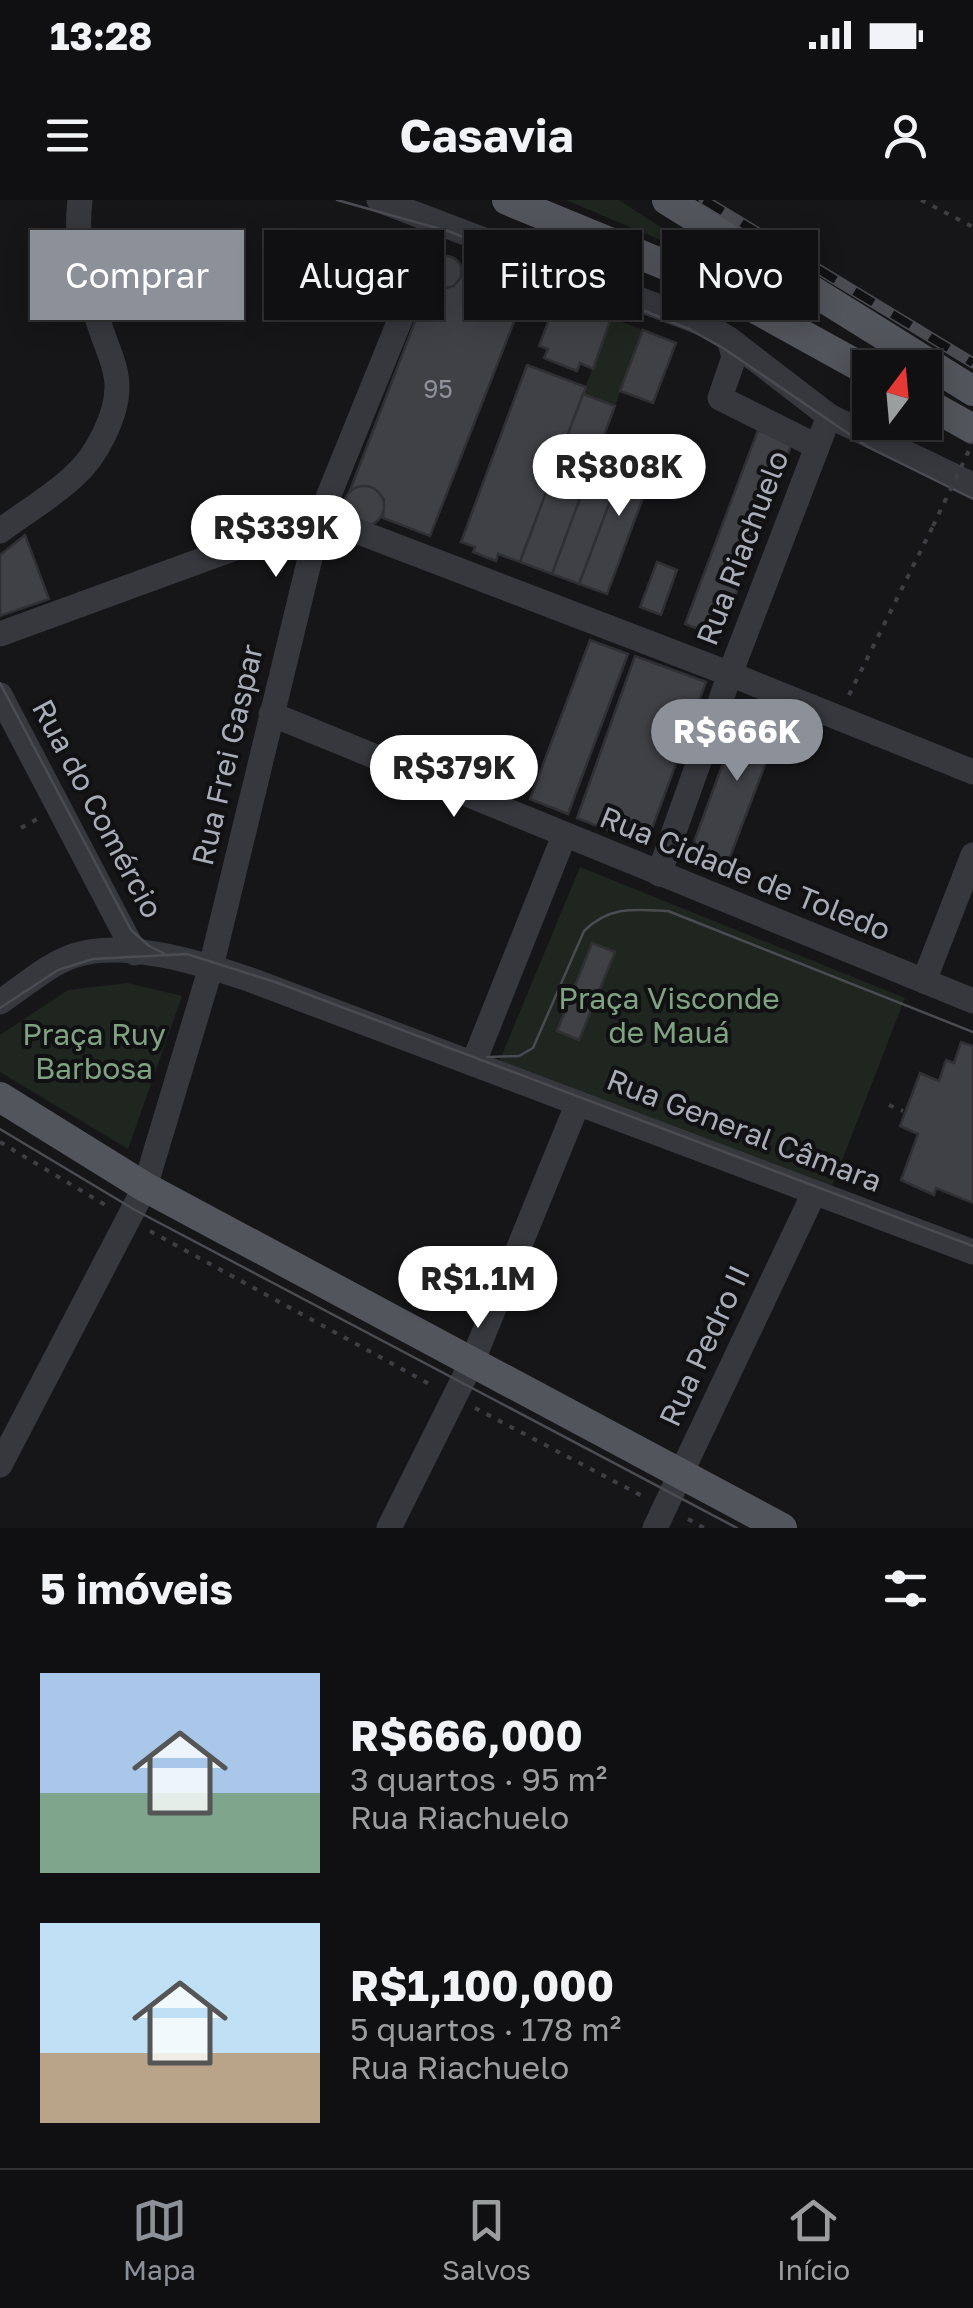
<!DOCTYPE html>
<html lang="pt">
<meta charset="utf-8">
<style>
body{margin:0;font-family:"Golos Text",sans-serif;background:#1e1e20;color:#f1f3f6;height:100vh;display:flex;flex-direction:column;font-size:38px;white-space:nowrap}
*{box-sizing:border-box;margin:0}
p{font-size:32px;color:#9c9d9f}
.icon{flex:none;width:55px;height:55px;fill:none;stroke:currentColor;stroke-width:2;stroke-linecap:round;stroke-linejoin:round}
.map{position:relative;height:1328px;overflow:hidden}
.side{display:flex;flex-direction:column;background:#101012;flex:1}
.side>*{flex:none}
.guide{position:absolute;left:30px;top:30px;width:915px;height:90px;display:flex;gap:20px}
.needle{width:65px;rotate:16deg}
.tools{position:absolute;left:852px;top:150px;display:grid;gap:20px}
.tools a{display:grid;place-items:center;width:90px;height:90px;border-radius:0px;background:#101012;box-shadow:0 5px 25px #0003,0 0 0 2px #303032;font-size:50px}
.price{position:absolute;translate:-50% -85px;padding:0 22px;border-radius:35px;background:#fff;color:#222;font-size:32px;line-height:65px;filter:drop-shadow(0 2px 5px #0008)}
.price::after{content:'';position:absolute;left:50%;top:60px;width:30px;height:22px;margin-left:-15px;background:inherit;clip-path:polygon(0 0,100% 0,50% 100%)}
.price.active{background:#8c9099;color:#fff}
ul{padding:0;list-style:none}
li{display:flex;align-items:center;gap:30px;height:250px;padding:0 40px}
li span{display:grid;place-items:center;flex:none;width:280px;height:200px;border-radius:0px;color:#555}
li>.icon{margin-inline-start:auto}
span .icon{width:120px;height:120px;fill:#fffc;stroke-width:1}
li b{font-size:42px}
h2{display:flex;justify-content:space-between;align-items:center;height:120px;padding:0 40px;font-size:42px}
.pill{padding:0 35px;border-radius:0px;background:#101012;box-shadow:0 5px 25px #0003,0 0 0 2px #303032;font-size:35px;line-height:90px}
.pill.active{background:#8c9099;color:#fff}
.status{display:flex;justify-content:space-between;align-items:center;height:70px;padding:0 50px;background:#101012;direction:ltr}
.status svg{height:28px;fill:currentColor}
header{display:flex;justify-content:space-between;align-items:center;height:130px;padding:0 40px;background:#101012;font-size:45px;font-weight:700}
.tab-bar{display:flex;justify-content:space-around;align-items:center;height:140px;border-top:2px solid #303032;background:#101012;font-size:28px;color:#9c9d9f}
.tab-bar a{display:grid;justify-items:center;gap:5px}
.tab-bar .active{color:#8c9099}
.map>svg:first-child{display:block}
.green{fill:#1e261f}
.building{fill:#404145;stroke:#303034;stroke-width:2.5}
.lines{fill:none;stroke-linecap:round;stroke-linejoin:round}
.path{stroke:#3d3f44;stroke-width:4;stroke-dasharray:5 8;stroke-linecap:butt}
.minor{stroke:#37383d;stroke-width:25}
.major{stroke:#53555c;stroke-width:30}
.tram{stroke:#4a4c52;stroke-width:2.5}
.rail-casing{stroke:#4a4c52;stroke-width:11}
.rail{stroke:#111113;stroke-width:8;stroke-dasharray:22;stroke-linecap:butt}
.path-bridge{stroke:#3d3f44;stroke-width:4;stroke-dasharray:5 8;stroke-linecap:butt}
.labels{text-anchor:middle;stroke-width:8;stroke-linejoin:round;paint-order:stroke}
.number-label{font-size:25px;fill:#8e929b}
.street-label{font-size:30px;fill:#a8adb8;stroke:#111113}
.park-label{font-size:30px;fill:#7fa381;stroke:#111113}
</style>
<div class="status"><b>13:28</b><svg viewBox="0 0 49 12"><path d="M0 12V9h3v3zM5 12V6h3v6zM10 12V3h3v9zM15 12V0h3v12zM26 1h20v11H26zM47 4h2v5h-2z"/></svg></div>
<header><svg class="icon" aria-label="menu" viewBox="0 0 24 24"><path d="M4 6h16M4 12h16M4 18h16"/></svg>Casavia<svg class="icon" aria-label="person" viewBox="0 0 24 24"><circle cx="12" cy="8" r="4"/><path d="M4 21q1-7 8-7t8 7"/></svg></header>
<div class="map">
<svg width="973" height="1328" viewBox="0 0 973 1328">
<rect width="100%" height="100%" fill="#161618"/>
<g class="green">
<path d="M 566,0 L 619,0 L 678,38 L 693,54 Z"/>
<path d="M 611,118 L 643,130 L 615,206 L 583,194 Z"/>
<path d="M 580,667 L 905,798 L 829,994 L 499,862 Z"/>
<path d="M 128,783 L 182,796 L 128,949 L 0,872 L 0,835 L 68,790 Z"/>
</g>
<g class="building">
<circle cx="446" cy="72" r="16"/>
<path d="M 461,66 L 526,91 L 430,336 L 383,318 L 384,299 L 374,289 L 361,287 L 349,293 L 431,80 L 443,89 L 454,86 L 461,77 Z"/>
<path d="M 557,98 L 611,118 L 593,169 L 580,163 L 577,171 L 544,158 L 548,149 L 539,146 Z"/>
<path d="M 643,130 L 676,143 L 653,203 L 620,191 Z"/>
<path d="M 527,165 L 586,187 L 520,362 L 498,354 L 496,361 L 473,352 L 475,347 L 461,342 Z"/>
<path d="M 583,194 L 615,206 L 552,374 L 520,362 Z"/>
<path d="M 758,230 L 792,243 L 720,437 L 685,424 Z"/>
<path d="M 631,245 L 659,255 L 607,394 L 579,384 Z"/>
<path d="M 586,282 L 613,293 L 579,384 L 552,374 Z"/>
<circle cx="364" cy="306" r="20"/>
<path d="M 25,335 L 49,399 L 0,416 L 0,355 Z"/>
<path d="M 657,362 L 677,370 L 661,415 L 640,407 Z"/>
<path d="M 590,440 L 628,454 L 568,614 L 530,599 Z"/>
<path d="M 635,456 L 706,482 L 646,645 L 577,618 Z"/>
<path d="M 765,499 L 783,505 L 780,514 L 784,515 L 722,678 L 700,666 L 694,653 L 695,639 L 742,512 L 753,501 Z"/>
<path d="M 592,743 L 615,752 L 579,840 L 557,831 Z"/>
<path d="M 961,842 L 973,846 L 973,1003 L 936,988 L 934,995 L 901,980 L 918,934 L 900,926 L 920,873 L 939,881 L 946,860 L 954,863 Z"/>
</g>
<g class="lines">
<g class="path">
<path d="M 921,0 L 973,27"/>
<path d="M 849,495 L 933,326"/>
<path d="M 21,628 L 39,618"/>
<path d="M 889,905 L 903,911"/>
<path d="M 0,942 L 107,1006"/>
<path d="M 150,1031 L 431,1185"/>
<path d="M 475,1208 L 644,1297"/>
<path d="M 688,1319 L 704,1328"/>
</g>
<g class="minor">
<path d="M 379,0 L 704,124 L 729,139 L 829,216 L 973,285"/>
<path d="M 729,139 L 734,157 L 720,198 L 816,246"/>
<path d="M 0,331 C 24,313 52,297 74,276 C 96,257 117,216 117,187 C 117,169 109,152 103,135 C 87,89 74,49 80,0"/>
<path d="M 0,434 L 320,317 L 730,474 L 973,572"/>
<path d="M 0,495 L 135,753"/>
<path d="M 271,514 L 973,801"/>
<path d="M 659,674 L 730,474 L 829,216"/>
<path d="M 924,781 L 973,655"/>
<path d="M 0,802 C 23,787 47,765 73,756 C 123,738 204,764 251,780 L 973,1052"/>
<path d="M 473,864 L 564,636"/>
<path d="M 0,1265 L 145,987 L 211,767 L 320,317 L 439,24"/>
<path d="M 389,1328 L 472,1162 L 578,903"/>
<path d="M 655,1328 L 814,993"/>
</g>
<g class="major">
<path d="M 507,0 L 709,83 L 870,172"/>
<path d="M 667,0 L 973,191"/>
<path d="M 925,202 L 973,229"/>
<path d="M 0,897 L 145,987 L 782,1328"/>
</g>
<g class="tram">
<path d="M 337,0 L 451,32 L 689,129 L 723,148 L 868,247 L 973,299"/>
<path d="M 0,483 L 131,730 L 149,746 L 165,754"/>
<path d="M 0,808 L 58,770 L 93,759 L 187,754 L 278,783 L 973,1046"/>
<path d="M 487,857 L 519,856 L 533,848 L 584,731 C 609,706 634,709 668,711 L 973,832"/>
<path d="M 0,929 L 135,1010 L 737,1328"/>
</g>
<defs>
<path id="rail" d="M 704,0 L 973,163"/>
</defs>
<use href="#rail" class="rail-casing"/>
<use href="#rail" class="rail"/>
<path class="path-bridge" d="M 933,326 L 973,242"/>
</g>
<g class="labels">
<g class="number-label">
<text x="438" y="198">95</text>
</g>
<g class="street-label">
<text transform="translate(743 348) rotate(-69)" y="10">Rua Riachuelo</text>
<text transform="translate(228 555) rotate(-77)" y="10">Rua Frei Gaspar</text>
<text transform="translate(97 609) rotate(62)" y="10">Rua do Comércio</text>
<text transform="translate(745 674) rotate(22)" y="10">Rua Cidade de Toledo</text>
<text transform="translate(744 931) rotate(21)" y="10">Rua General Câmara</text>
<text transform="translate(705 1146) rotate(-65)" y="10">Rua Pedro II</text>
</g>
<g class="park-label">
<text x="669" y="809">Praça Visconde<tspan x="669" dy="34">de Mauá</tspan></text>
<text x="94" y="845">Praça Ruy<tspan x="94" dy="34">Barbosa</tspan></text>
</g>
</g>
</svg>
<div class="tools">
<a><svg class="needle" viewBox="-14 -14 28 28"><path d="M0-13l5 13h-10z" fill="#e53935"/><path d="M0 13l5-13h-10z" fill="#9c9d9f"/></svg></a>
</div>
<b class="price" style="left:619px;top:319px">R$808K</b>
<b class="price" style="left:276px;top:380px">R$339K</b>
<b class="price active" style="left:737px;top:584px">R$666K</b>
<b class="price" style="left:454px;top:620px">R$379K</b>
<b class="price" style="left:478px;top:1131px">R$1.1M</b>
<div class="guide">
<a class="pill active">Comprar</a>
<a class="pill">Alugar</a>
<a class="pill">Filtros</a>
<a class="pill">Novo</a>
</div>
</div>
<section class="side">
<h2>5 imóveis<svg class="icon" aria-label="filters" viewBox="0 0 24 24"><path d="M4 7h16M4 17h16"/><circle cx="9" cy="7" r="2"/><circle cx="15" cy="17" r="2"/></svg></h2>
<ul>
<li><span style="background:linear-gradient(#a9c7e8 60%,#7fa58c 0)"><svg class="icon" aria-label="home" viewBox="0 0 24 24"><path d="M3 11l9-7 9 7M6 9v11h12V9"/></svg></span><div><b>R$666,000</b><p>3 quartos · 95 m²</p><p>Rua Riachuelo</p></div></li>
<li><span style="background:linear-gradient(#bfe0f5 65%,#b9a48a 0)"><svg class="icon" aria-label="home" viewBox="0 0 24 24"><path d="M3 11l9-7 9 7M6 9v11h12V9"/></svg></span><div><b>R$1,100,000</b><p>5 quartos · 178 m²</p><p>Rua Riachuelo</p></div></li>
</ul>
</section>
<nav class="tab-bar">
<a class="active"><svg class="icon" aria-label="map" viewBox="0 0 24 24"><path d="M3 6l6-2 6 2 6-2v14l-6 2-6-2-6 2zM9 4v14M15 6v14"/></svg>Mapa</a>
<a><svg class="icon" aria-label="saved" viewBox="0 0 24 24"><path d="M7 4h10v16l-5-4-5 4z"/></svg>Salvos</a>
<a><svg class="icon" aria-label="home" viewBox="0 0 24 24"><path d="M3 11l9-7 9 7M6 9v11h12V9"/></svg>Início</a>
</nav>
